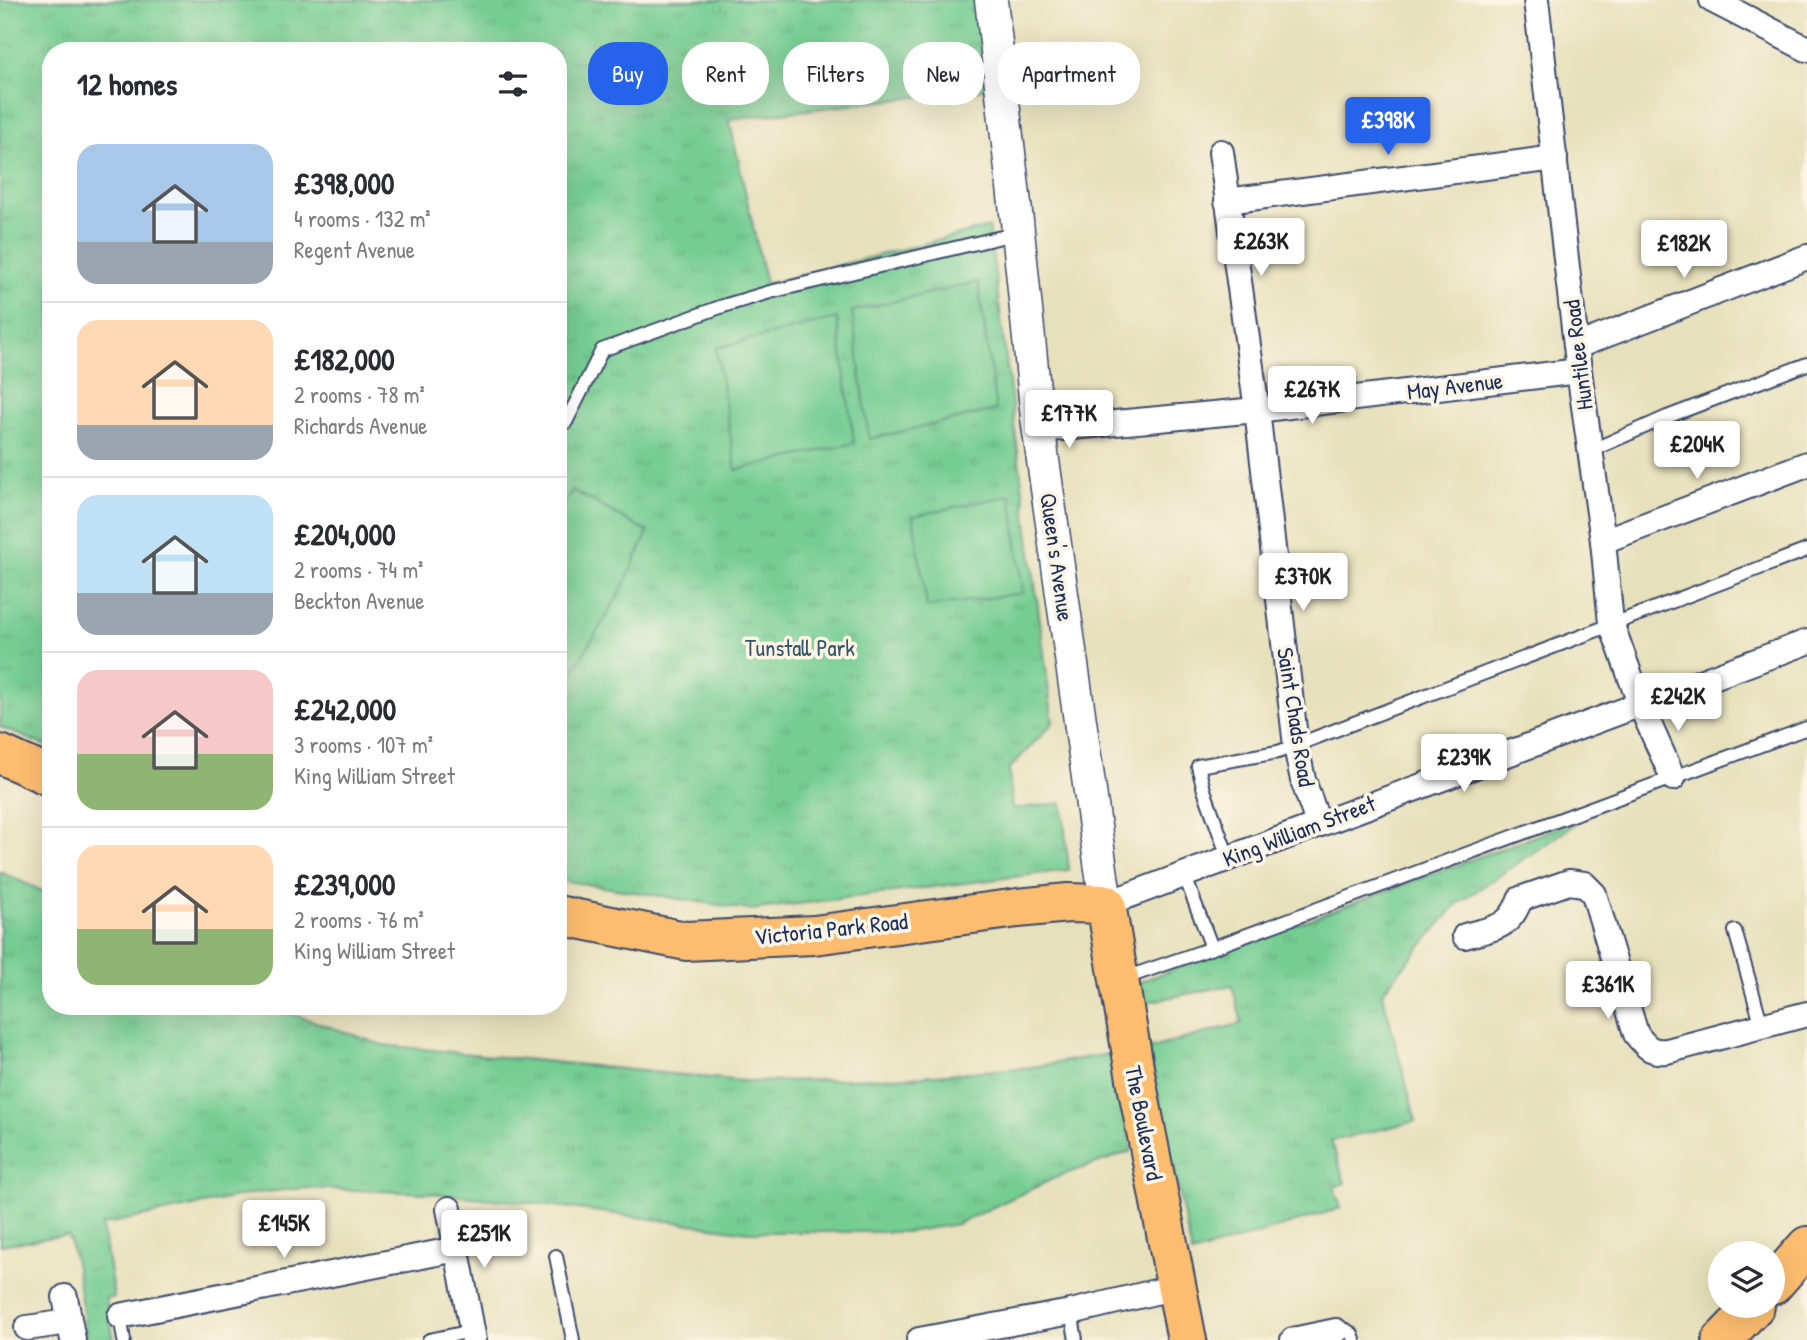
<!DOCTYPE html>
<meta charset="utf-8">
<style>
body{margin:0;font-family:"Patrick Hand",sans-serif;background:#f2f2f3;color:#2b2b33;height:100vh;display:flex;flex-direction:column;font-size:26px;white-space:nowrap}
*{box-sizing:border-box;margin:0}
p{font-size:23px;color:#7c7c81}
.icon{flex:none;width:38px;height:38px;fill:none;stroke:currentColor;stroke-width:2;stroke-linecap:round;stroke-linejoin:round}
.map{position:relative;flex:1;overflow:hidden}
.sheet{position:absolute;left:42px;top:42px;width:525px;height:973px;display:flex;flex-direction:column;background:#fff;border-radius:28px;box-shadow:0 7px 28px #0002}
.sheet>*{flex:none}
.guide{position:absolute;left:588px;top:42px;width:665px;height:63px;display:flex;gap:14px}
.tools{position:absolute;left:1708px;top:1241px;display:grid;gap:14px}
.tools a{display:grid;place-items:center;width:77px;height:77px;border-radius:50%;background:#fff;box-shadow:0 7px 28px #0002;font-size:35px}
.price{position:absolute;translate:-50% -60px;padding:0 16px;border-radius:7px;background:#fff;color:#222;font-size:23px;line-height:46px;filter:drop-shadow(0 2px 4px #0008)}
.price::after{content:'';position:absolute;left:50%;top:42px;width:21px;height:16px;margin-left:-10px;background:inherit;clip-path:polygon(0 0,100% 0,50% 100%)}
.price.active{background:#2563eb;color:#fff}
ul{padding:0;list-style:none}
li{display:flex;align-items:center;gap:21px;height:175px;padding:0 35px}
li+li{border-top:2px solid #e1e1e2}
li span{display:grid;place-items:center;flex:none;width:196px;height:140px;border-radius:21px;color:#555}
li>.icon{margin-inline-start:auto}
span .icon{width:84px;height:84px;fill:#fffc;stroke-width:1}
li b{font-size:30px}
h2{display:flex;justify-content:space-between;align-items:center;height:84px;padding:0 35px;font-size:30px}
.chip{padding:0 24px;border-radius:28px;background:#fff;box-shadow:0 7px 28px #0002;font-size:24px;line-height:63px}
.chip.active{background:#2563eb;color:#fff}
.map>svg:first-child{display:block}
.grass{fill:url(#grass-tufts);stroke:#487e78;stroke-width:2}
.pitch{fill:#75cd92;stroke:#487e78;stroke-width:2}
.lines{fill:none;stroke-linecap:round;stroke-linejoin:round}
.service-casing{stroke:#3a4a6c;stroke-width:16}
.minor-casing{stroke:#3a4a6c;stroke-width:28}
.tertiary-casing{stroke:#3a4a6c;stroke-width:35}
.primary-casing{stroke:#3a4a6c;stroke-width:42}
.service{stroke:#fff;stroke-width:12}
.minor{stroke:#fff;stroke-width:24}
.tertiary{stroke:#fff;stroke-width:32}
.primary{stroke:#fcbd6f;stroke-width:38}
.labels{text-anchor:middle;stroke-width:7;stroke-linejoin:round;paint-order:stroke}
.street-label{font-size:23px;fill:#1b2f5e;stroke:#fcf5e5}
.park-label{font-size:23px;fill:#32566b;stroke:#fcf5e5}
</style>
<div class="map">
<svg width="1807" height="1340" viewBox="0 0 1807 1340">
<defs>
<pattern id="grass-tufts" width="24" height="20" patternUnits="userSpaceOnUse" patternTransform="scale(1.75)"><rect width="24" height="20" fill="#75cd92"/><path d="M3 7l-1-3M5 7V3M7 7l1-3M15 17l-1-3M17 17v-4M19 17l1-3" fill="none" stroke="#65b080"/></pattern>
</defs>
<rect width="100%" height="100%" fill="#fcf5e5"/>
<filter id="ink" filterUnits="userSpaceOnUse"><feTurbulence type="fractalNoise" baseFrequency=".0143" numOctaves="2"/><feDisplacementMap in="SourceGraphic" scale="14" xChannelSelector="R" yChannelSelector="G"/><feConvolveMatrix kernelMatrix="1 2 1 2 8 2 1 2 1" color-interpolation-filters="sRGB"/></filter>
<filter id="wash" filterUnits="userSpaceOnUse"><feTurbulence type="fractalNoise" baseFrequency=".00686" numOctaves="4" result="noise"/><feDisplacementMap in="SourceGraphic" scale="28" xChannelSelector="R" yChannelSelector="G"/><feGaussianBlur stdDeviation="1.57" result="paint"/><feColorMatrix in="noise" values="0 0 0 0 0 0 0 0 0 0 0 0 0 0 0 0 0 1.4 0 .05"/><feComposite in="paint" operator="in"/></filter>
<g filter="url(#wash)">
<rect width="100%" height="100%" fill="#e7e0bc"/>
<g class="grass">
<path d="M 0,0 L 991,0 L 995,88 L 729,119 L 766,284 L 989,227 L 1053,723 L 1009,769 L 1012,809 L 1062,803 L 1069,870 L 750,910 L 558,880 L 558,51 L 51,51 L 51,748 L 0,727 Z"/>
<path d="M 1584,818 L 1456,905 L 1382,992 L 1416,1121 L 1331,1141 L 1345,1183 L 1334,1187 L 1341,1208 L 1192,1254 L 1148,1049 L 1242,1023 L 1232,985 L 1142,1003 L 1139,982 Z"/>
<path d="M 0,872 L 51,895 L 51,1006 L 269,1006 L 383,1045 L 752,1082 L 911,1077 L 1032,1067 L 1114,1053 L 1132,1151 L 1059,1176 L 957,1224 L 907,1232 L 749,1232 L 541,1204 L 430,1193 L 304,1188 L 256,1193 L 102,1225 L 114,1297 L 106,1299 L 114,1340 L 87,1340 L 76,1267 L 68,1235 L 0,1245 Z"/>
</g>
<g class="pitch">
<path d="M 978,282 L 996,410 L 869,439 L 852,311 Z"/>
<path d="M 837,318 L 854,443 L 736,470 L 716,348 Z"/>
<path d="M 572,490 L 648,532 L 620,593 L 558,696 L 558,516 Z"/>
<path d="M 1011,495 L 1023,593 L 927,607 L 913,516 Z"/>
</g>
</g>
<g filter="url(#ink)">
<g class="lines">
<defs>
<g id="service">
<path d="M 566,422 L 602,350 L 723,306 L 770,292 L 1018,233"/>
<path d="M 1590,451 L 1667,417 L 1807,364"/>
<path d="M 1228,857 L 1204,790 L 1198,766 L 1278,752 L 1807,550"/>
<path d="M 1184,874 L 1212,948"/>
<path d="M 1735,931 L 1762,1026"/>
<path d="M 1122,979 L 1212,948 L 1807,728"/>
<path d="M 556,1256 L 573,1340"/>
<path d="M 1071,1312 L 1076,1340"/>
<path d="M 120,1316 L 124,1340"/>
<path d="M 1336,1331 L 1346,1330 L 1352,1334 L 1354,1340"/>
<path d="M 429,1340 L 472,1331"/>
</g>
<g id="minor">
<path d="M 1536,0 L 1579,371 L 1603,541 L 1611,623 L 1641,706 L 1673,778"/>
<path d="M 1712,0 L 1807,49"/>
<path d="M 1221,152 L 1257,410 L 1296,746 L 1303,780 L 1318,823"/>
<path d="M 1227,201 L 1555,158"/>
<path d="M 1577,346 L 1807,257"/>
<path d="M 1039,430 L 1257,410 L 1579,371"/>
<path d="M 1603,541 L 1807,464"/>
<path d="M 1106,904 L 1807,642"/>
<path d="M 1465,936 C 1493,928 1510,929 1520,899 L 1569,882 L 1584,884 L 1594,894 L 1636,1034 C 1646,1047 1651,1053 1667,1051 L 1807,1014"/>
<path d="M 449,1209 L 474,1340"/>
<path d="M 65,1297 L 73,1340"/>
<path d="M 120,1316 L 457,1249"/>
<path d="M 27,1328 L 69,1322"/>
<path d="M 919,1340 L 1071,1312 L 1176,1287"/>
<path d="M 1293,1340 L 1336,1331"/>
</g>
<path id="tertiary" d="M 991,0 L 1017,221 L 1037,418 L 1106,904"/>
<g id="primary">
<path d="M 0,754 L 51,777"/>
<path d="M 558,915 L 686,941 L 814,935 L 1018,908 L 1068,903 L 1106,904 L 1138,1090 L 1187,1340"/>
<path d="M 1773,1285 L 1807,1246"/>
<path d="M 1722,1340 L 1755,1306"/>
</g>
</defs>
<use href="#service" class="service-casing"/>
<use href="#minor" class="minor-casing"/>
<use href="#tertiary" class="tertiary-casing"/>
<use href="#primary" class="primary-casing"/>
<use href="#service" class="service"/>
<use href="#minor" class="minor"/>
<use href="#tertiary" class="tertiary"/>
<use href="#primary" class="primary"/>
</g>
</g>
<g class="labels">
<g class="street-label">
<text transform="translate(1578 355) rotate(-97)" y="8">Huntilee Road</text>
<text transform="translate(1455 386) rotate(-7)" y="8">May Avenue</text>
<text transform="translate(1057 557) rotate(82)" y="8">Queen's Avenue</text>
<text transform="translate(1296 717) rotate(81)" y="8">Saint Chads Road</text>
<text transform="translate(1299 831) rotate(-21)" y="8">King William Street</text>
<text transform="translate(831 929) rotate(-6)" y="8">Victoria Park Road</text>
<text transform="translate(1144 1123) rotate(79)" y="8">The Boulevard</text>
</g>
<g class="park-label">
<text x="800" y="656">Tunstall Park</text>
</g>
</g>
</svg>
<div class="tools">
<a><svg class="icon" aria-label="layers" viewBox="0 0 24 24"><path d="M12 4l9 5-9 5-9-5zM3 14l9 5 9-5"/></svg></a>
</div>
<b class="price active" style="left:1388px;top:157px">£398K</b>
<b class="price" style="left:1261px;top:278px">£263K</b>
<b class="price" style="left:1684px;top:280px">£182K</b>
<b class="price" style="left:1312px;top:426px">£267K</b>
<b class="price" style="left:1069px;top:450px">£177K</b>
<b class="price" style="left:1697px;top:481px">£204K</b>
<b class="price" style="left:1303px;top:613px">£370K</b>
<b class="price" style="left:1678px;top:733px">£242K</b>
<b class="price" style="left:1464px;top:794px">£239K</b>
<b class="price" style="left:1608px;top:1021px">£361K</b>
<b class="price" style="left:284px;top:1260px">£145K</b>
<b class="price" style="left:484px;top:1270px">£251K</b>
<div class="guide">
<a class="chip active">Buy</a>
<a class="chip">Rent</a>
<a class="chip">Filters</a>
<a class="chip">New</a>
<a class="chip">Apartment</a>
</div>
<section class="sheet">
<h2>12 homes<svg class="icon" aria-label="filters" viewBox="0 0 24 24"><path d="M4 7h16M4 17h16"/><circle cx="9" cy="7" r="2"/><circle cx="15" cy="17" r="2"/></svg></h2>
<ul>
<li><span style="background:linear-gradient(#a9c7e8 70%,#9aa5b1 0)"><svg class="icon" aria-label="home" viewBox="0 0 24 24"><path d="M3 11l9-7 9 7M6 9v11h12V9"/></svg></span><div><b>£398,000</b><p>4 rooms · 132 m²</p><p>Regent Avenue</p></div></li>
<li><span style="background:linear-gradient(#ffd9b3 75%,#9aa5b1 0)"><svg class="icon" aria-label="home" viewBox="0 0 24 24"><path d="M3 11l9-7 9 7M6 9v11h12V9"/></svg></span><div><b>£182,000</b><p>2 rooms · 78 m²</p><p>Richards Avenue</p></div></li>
<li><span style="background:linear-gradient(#bfe0f5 70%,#9aa5b1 0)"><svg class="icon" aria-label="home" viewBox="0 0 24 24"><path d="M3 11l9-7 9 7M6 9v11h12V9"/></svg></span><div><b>£204,000</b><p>2 rooms · 74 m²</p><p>Beckton Avenue</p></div></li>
<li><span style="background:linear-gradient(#f6c9c9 60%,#8fb573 0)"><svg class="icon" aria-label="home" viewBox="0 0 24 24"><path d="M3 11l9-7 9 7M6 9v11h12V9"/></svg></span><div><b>£242,000</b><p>3 rooms · 107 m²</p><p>King William Street</p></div></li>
<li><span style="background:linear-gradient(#ffd9b3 60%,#8fb573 0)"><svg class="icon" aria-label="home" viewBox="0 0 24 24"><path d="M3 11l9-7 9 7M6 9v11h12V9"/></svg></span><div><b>£239,000</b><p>2 rooms · 76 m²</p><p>King William Street</p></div></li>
</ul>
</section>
</div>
